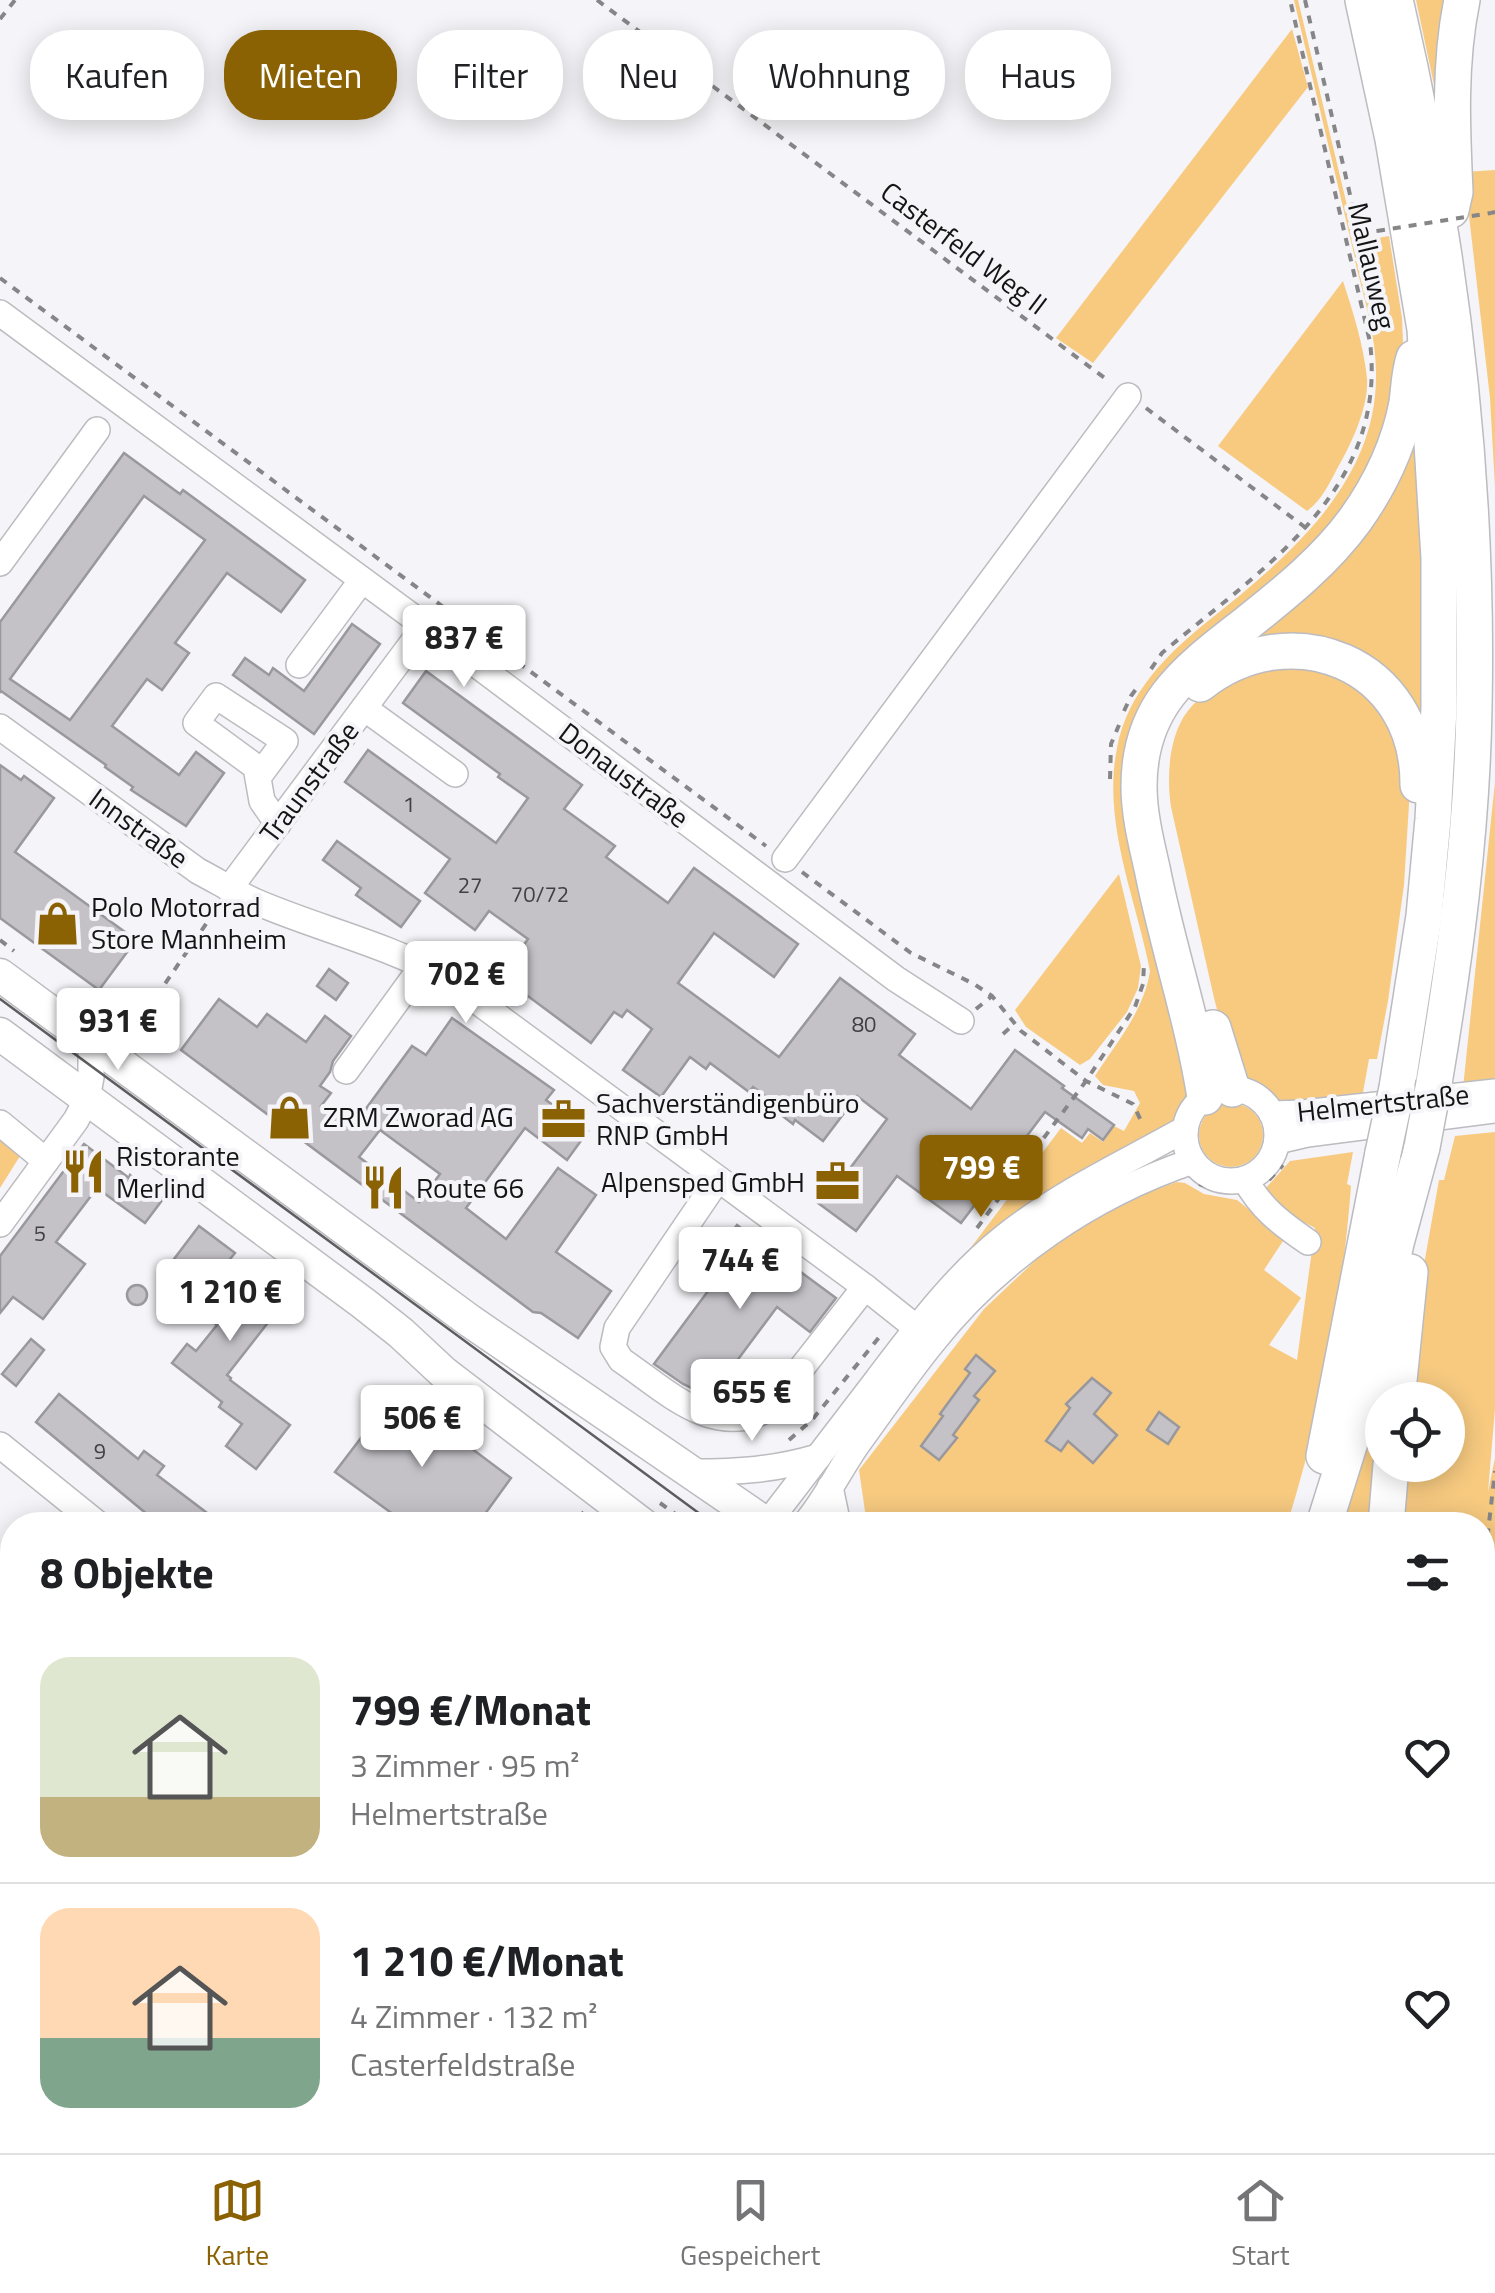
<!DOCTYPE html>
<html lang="de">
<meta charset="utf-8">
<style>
body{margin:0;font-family:"Titillium Web",sans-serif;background:#f2f2f2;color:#202124;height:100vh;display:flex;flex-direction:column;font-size:38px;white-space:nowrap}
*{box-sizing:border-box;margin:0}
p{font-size:32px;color:#757577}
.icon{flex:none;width:55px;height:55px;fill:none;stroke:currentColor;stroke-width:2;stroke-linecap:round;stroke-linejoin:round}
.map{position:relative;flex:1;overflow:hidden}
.sheet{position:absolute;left:0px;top:1512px;width:1495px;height:642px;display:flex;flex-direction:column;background:#fff;border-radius:40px 40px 0 0;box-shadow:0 5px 25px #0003}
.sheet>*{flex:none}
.banner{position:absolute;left:30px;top:30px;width:1435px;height:90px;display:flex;gap:20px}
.fabs{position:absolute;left:1365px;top:1382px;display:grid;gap:20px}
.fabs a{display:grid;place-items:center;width:100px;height:100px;border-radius:50%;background:#fff;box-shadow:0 5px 25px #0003;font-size:50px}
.price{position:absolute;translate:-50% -85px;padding:0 22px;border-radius:10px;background:#fff;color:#222;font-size:32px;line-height:65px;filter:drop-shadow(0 2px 5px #0008)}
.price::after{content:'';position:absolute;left:50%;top:60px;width:30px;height:22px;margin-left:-15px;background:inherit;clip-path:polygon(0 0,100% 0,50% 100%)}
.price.selected{background:#8b6203;color:#fff}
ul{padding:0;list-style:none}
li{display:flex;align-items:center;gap:30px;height:250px;padding:0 40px}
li+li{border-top:2px solid #e0e0e0}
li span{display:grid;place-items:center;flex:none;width:280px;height:200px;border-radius:30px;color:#555}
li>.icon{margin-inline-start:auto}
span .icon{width:120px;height:120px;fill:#fffc;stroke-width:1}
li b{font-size:42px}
h2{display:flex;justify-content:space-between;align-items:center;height:120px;padding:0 40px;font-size:42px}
.pill{padding:0 35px;border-radius:40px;background:#fff;box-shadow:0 5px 25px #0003;font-size:35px;line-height:90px}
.pill.selected{background:#8b6203;color:#fff}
.tab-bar{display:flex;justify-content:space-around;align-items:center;height:140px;border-top:2px solid #e0e0e0;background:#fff;font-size:28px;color:#757577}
.tab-bar a{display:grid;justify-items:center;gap:5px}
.tab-bar .selected{color:#8b6203}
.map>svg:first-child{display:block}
.green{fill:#f7ca80}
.building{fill:#c4c2c7;stroke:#99989c;stroke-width:2.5;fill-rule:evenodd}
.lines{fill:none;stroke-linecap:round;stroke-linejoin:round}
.minor-casing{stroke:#bcbbbf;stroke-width:28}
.major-casing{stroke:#bcbbbf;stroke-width:35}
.highway-casing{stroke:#bcbbbf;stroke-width:38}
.path{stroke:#868688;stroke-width:4;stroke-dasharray:8 8;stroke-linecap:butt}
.minor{stroke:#fff;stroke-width:25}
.major{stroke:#fff;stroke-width:32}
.highway{stroke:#fff;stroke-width:35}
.tram{stroke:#5e5e60;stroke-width:2.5}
.rail{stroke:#5e5e60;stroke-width:6}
.highway-bridge-casing{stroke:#bcbbbf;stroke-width:38;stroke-linecap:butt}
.path-bridge{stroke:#868688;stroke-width:4;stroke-dasharray:8 8;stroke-linecap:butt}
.highway-bridge{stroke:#fff;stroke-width:35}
.labels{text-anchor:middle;stroke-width:8;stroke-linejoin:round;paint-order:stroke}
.number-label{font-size:22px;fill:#404042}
.street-label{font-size:28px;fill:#141415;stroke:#f5f4f8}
.poi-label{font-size:28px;fill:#141415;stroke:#f5f4f8;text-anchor:start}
</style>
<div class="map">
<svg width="1495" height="2153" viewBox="0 0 1495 2153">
<rect width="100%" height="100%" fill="#f5f4f8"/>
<g class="green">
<path d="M 1294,0 L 1298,0 L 1355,239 L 1358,256 L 1355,258 Z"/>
<path d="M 1416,0 L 1451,0 L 1436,94 Z"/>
<path d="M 1292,29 L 1308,87 L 1093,363 L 1056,338 Z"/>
<path d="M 1495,170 L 1495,487 L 1490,398 L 1464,172 Z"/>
<path d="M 1389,236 L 1402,318 L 1404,368 L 1362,496 L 1143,723 L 1194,1090 L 1168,1129 L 1092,1165 L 1031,1202 L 963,1258 L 1061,1128 L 1082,1143 L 1090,1133 L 1103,1142 L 1114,1126 L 1124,1131 L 1140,1103 L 1134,1091 L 1103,1085 L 1095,1076 C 1116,1043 1144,1011 1150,971 C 1136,898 1102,824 1117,748 C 1127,693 1167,654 1208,621 C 1286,559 1378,483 1376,373 C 1376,335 1364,298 1355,261 L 1370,257 L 1366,240 Z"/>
<path d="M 1343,281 C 1353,312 1364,346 1367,379 C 1369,406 1351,445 1338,467 C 1329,484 1322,500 1307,511 L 1218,446 Z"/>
<path d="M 1420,420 L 1424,734 L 1402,696 L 1243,647 C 1294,608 1348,569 1380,513 C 1397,484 1407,450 1420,420 Z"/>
<path d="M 1282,658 L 1368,687 L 1411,772 L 1404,885 L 1388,1001 L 1377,1059 L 1369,1059 L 1362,1098 L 1281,1103 L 1241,1076 L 1224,1036 L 1214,998 L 1171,807 C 1166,774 1169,726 1196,702 C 1204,695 1216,691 1224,687 C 1244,677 1263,667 1282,658 Z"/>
<path d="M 1495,782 L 1495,1084 L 1463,1088 Z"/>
<path d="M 1119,874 L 1141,966 L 1138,988 L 1127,1012 L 1090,1059 L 1080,1065 L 1026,1027 L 1015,1010 Z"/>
<circle cx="1231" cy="1135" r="32"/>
<path d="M 1495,1132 L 1495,1409 L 1488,1492 L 1495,1458 L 1495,1859 L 1485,1832 L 1485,1816 L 1482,1813 L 1482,1525 L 1398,1525 L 1404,1465 L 1448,1465 L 1448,1400 L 1410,1400 L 1422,1276 L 1439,1180 L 1444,1180 L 1455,1136 Z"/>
<path d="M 0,1139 L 20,1156 L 0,1188 Z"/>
<path d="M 1353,1152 L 1347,1184 L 1351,1186 C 1342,1303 1322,1412 1287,1525 L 867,1525 L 859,1470 L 984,1309 L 1039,1257 L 1098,1216 L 1142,1194 L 1177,1182 L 1185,1183 L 1204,1194 L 1237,1200 L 1285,1238 L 1264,1270 L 1301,1298 L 1269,1345 L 1297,1360 L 1315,1228 L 1284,1212 L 1265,1189 L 1290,1161 Z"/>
<path d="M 1382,1355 L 1382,1400 L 1373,1525 L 1331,1525 Z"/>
<path d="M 295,2143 L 371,2143 L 382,2153 L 307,2153 Z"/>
<path d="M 816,2143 L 919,2143 L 909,2153 L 844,2153 L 845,2148 Z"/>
<path d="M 973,2143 L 1073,2143 L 1059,2153 L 963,2153 Z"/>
<path d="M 1117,2143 L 1117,2142 L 1174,2143 L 1157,2153 L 1103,2153 Z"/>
</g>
<g class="building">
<path d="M 124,453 L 180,494 L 183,490 L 305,580 L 281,612 L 227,573 L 175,643 L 189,653 L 162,690 L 147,679 L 112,726 L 179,775 L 196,752 L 224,773 L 186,826 L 131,790 L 133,787 L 105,767 L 106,765 L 1,691 L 0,693 L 0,622 ZM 144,496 L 205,540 L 70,720 L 10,679 Z"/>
<path d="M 352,624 L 380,644 L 314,734 L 233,675 L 245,658 L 269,675 L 273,668 L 304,691 Z"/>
<path d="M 426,671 L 582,785 L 564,809 L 615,846 L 606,857 L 668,903 L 694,868 L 798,944 L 774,977 L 714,933 L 678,983 L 779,1057 L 840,978 L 915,1034 L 899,1055 L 971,1109 L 1015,1050 L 1064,1086 L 1062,1088 L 1114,1125 L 1103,1140 L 1088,1129 L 1082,1138 L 1045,1112 L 961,1223 L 897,1176 L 856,1231 L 818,1203 L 838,1175 L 842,1179 L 887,1119 L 857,1096 L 823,1141 L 795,1120 L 793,1124 L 780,1114 L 783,1109 L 753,1087 L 749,1092 L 710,1063 L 706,1069 L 690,1057 L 661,1097 L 623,1070 L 652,1029 L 627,1010 L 622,1017 L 614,1012 L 591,1043 L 501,976 L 528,939 L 489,911 L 475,930 L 425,893 L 450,859 L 345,782 L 368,750 L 496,843 L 528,798 L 498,777 L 500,774 L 403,703 Z"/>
<path d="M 0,765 L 21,780 L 24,776 L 54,798 L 15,852 L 136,940 L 99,990 L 0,918 Z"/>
<path d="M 337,841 L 420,901 L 401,927 L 356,895 L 361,888 L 323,860 Z"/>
<path d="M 329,969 L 348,983 L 336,1000 L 317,986 Z"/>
<path d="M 219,999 L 257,1027 L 267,1014 L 306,1042 L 325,1016 L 351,1036 L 333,1061 L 330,1072 L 320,1086 L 331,1093 L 321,1106 L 351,1129 L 412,1046 L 426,1055 L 452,1018 L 554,1090 L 546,1100 L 588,1131 L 567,1160 L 525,1128 L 466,1208 L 506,1239 L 558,1168 L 596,1195 L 556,1252 L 611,1291 L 578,1338 L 541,1313 L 533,1312 L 181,1050 ZM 380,1130 L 440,1174 L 419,1202 L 359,1157 Z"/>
<path d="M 84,1144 L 129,1178 L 130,1175 L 163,1199 L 145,1223 L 97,1188 L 56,1242 L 85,1264 L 43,1319 L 13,1297 L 0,1313 L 0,1256 Z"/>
<path d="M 737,1225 L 836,1298 L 810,1332 L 777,1307 L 710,1397 L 683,1384 L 654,1364 L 731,1260 L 718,1251 Z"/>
<path d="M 199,1226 L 235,1253 L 226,1264 L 281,1306 L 227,1375 L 231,1378 L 230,1380 L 290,1425 L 256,1469 L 226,1446 L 242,1424 L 219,1407 L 222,1402 L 172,1363 L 187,1344 L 196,1351 L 217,1325 L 209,1318 L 223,1301 L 171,1263 Z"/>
<circle cx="137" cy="1295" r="10"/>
<path d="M 31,1339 L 44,1350 L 16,1386 L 2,1374 Z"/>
<path d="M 976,1355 L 995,1371 L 974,1396 L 979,1400 L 953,1435 L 957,1438 L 939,1460 L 921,1446 L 943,1416 L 940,1414 L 970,1373 L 965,1369 Z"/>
<path d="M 1092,1378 L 1111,1393 L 1094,1414 L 1117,1435 L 1093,1463 L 1068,1441 L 1061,1451 L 1046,1441 L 1070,1408 L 1066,1404 Z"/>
<path d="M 396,1392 L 511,1478 L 477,1525 L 408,1525 L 335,1472 Z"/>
<path d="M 59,1394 L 138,1459 L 144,1451 L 164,1466 L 157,1475 L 223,1525 L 161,1525 L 148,1515 L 36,1422 Z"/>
<path d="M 1159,1412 L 1179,1427 L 1168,1444 L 1147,1430 Z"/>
</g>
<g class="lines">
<defs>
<g id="minor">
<path d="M 0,313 L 425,626 L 896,979 L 961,1021"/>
<path d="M 0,563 L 97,430"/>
<path d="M 299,665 L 362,580"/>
<path d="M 364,708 L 455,774"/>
<path d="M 0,727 L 198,871 C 217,881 235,892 254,901 C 316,928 383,943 443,976 L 865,1287 L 933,1341"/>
<path d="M 259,776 L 285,741 L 216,696 L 196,723 L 256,767 L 262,801 L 278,824"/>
<path d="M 785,859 L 1128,396"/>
<path d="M 229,889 L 425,626"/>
<path d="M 346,1071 L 423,965"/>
<circle cx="1231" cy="1135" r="46"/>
<path d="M 1272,1114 L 1303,1113 L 1495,1092"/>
<path d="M 0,1123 L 46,1161"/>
<path d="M 1277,1141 L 1307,1134 L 1495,1110"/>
<path d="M 718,1179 L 617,1328 L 613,1347 L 621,1360 C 667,1391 715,1441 771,1407 L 865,1287"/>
<path d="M 1245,1179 C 1260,1208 1282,1224 1308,1242"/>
<path d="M 0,1224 L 76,1120 L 87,1099 L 91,1077 L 91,1042"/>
<path d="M 0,1445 L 99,1525"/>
<path d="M 692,1472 C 738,1472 774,1470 818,1457"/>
<path d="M 830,1487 L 838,1525"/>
<path d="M 766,1525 C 803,1477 840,1428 877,1380 C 915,1330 953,1278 1003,1238 C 1059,1193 1123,1164 1185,1129"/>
<path d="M 804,1525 C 826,1500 840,1468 859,1442 C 883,1409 906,1375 932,1343 C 998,1259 1092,1195 1193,1161"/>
<path d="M 0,1843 L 12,1854"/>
<path d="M 0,1950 L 12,1961"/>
<path d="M 218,2142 L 230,2153"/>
<path d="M 388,2142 L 401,2153"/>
<path d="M 458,2142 L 471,2153"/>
<path d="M 725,2142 L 739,2153"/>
<path d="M 1411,2142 L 1425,2153"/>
<path d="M 794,2153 L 797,2142"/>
<path d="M 944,2153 L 955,2142"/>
<path d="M 1274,2153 L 1282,2142"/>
</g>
<g id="major">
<path d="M 0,975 L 470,1321 L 768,1525"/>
<path d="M 0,1034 L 363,1303 L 401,1333 L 444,1373 L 643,1525"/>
</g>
<g id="highway">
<path d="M 1363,0 L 1393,139 L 1425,329 L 1439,558 L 1439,708 L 1433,819 L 1424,916 L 1397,1088"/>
<path d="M 1395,0 C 1449,232 1479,469 1474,707 C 1472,833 1455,959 1434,1083"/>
<path d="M 1451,210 L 1455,192 C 1452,128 1449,63 1462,0"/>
<path d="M 1200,684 C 1291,612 1419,663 1418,785"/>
<path d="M 1213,1028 L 1232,1089"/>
<path d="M 1205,1097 C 1193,1020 1167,945 1152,868 C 1146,842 1139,814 1139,786 C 1139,704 1187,670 1246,624 C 1285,593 1326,560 1355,520 C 1380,485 1399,445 1407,403 C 1409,388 1409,373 1414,358"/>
<path d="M 1397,1400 L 1410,1272"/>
<path d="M 1324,1456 L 1383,1153"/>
<path d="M 1324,1525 L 1362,1404 L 1396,1243 L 1422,1147"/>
<path d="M 1386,1525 L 1391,1465"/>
<path d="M 1482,2065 L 1495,2074"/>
<path d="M 1482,2127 L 1495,2135"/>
<path d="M 1073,2153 L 1087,2142"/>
</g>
</defs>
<use href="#minor" class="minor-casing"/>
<use href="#major" class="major-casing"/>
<use href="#highway" class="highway-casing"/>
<g class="path">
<path d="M 597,0 L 1110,382"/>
<path d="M 1305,0 L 1357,225 L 1360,233 L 1377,231"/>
<path d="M 0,19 L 15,0"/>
<path d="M 1491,213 L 1495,212"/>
<path d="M 1360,233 L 1365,252"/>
<path d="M 1356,239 L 1359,254"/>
<path d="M 0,278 L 442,606"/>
<path d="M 1146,408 L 1306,528"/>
<path d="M 441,607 L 442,606 L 766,846"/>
<path d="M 1151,669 L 1162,653 C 1261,569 1388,492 1370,342 L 1290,0"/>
<path d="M 1124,711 L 1131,696 L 1139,685"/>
<path d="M 1110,779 L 1111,744 L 1119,725"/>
<path d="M 802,872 L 911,953 L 974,984 L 992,996 L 1021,1031 L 1086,1081 L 1133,1104 L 1143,1125"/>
<path d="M 0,940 L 14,951"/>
<path d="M 976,1009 L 992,996"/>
<path d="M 1003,1034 L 1014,1024"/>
<path d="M 129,1036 L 217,908"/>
<path d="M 1269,1180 L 1283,1165"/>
<path d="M 1199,1184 L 1224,1191"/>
<path d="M 977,1228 L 1086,1081 L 1135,1007 L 1143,984 L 1144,964"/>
<path d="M 789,1440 L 812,1420 L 881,1335"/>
<path d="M 660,1503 L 691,1525"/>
<path d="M 581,1512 L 590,1525"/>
<path d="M 1482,1584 L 1495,1471"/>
<path d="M 1482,1825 L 1495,1828"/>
<path d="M 1482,1840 L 1495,1877"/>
<path d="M 1482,1956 L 1495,1918"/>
<path d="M 1482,1995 L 1495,2010"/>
</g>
<use href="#minor" class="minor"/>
<use href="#major" class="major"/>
<use href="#highway" class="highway"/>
<g class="tram">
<path d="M 0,999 L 715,1525"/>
<path d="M 1482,2100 L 1495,2109"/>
</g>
<g class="rail">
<path d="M 0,1895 L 12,1906"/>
<path d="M 0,1978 L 12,1989"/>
<path d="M 166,2142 L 178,2153"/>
<path d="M 187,2142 L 199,2153"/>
<path d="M 261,2142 L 273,2153"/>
</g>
<defs>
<g id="highway-bridge">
<path d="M 1422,1147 L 1434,1083"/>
<path d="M 1383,1153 L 1397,1088"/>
</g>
</defs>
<use href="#highway-bridge" class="highway-bridge-casing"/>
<g class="path-bridge">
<path d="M 1377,231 L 1491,213"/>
<path d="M 1359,254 L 1364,255 L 1365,252"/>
</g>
<use href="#highway-bridge" class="highway-bridge"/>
</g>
<defs>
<symbol id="shop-bare" viewBox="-9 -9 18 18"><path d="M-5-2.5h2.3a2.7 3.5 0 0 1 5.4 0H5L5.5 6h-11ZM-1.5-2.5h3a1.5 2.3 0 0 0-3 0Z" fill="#8b6203" stroke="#f5f4f8" stroke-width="2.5" paint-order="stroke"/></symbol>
<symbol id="office-bare" viewBox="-9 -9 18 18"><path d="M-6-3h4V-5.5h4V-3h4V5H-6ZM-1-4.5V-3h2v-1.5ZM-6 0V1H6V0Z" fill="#8b6203" stroke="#f5f4f8" stroke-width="2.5" paint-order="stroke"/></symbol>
<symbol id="restaurant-bare" viewBox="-9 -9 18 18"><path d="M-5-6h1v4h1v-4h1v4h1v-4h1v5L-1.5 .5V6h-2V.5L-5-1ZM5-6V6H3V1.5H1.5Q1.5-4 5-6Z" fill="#8b6203" stroke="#f5f4f8" stroke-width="2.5" paint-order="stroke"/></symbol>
</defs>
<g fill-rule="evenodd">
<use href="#shop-bare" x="26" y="892" width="63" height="63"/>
<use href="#shop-bare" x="258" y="1086" width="63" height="63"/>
<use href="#office-bare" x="532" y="1088" width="63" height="63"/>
<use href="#restaurant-bare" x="52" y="1140" width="63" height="63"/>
<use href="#office-bare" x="806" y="1150" width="63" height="63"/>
<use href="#restaurant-bare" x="352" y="1156" width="63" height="63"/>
</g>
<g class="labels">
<g class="number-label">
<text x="409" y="812">1</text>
<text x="470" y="893">27</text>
<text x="540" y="902">70/72</text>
<text x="864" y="1032">80</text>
<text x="40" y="1241">5</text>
<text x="100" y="1459">9</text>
</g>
<g class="street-label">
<text transform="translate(964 248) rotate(37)" y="10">Casterfeld Weg II</text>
<text transform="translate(1372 266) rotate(77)" y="10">Mallauweg</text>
<text transform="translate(624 775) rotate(37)" y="10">Donaustraße</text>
<text transform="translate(309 782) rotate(-53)" y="10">Traunstraße</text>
<text transform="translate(139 828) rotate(36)" y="10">Innstraße</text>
<text transform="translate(1383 1103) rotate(-6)" y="10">Helmertstraße</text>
</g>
<g class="poi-label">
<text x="91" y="917">Polo Motorrad<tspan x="91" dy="32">Store Mannheim</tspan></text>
<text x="596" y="1113">Sachverständigenbüro<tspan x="596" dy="32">RNP GmbH</tspan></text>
<text x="323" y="1127">ZRM Zworad AG</text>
<text x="116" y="1166">Ristorante<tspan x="116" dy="32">Merlind</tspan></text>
<text x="805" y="1192" text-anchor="end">Alpensped GmbH</text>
<text x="416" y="1198">Route 66</text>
</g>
</g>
</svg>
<div class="fabs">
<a><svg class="icon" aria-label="locate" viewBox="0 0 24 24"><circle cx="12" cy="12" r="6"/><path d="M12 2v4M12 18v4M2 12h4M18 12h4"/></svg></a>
</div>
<b class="price" style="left:464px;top:690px">837 €</b>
<b class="price" style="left:466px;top:1026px">702 €</b>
<b class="price" style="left:118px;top:1073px">931 €</b>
<b class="price selected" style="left:981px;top:1220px">799 €</b>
<b class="price" style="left:740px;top:1312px">744 €</b>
<b class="price" style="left:230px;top:1344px">1 210 €</b>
<b class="price" style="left:752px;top:1444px">655 €</b>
<b class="price" style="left:422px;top:1470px">506 €</b>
<div class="banner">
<a class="pill">Kaufen</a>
<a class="pill selected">Mieten</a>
<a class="pill">Filter</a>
<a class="pill">Neu</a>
<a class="pill">Wohnung</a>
<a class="pill">Haus</a>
</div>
<section class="sheet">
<h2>8 Objekte<svg class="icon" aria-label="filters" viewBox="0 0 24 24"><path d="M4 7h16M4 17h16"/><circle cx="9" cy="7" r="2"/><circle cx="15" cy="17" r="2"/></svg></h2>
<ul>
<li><span style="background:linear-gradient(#dfe7d0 70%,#c2b280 0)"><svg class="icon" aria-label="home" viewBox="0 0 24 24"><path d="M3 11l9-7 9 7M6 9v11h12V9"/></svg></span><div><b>799 €/Monat</b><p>3 Zimmer · 95 m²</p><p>Helmertstraße</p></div><svg class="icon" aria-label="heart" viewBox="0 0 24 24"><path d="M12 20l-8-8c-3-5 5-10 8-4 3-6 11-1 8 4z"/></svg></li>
<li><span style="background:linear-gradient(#ffd9b3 65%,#7fa58c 0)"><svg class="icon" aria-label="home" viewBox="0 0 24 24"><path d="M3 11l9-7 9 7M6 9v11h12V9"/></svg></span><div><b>1 210 €/Monat</b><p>4 Zimmer · 132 m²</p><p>Casterfeldstraße</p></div><svg class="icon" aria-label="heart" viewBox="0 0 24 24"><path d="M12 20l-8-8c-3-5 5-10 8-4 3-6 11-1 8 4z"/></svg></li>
</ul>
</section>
</div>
<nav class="tab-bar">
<a class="selected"><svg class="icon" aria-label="map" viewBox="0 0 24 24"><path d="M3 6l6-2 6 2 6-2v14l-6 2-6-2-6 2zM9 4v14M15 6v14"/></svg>Karte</a>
<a><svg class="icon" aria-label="saved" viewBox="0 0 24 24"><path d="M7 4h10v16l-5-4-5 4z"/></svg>Gespeichert</a>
<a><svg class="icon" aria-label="home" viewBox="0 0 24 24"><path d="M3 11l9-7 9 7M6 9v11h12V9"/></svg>Start</a>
</nav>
